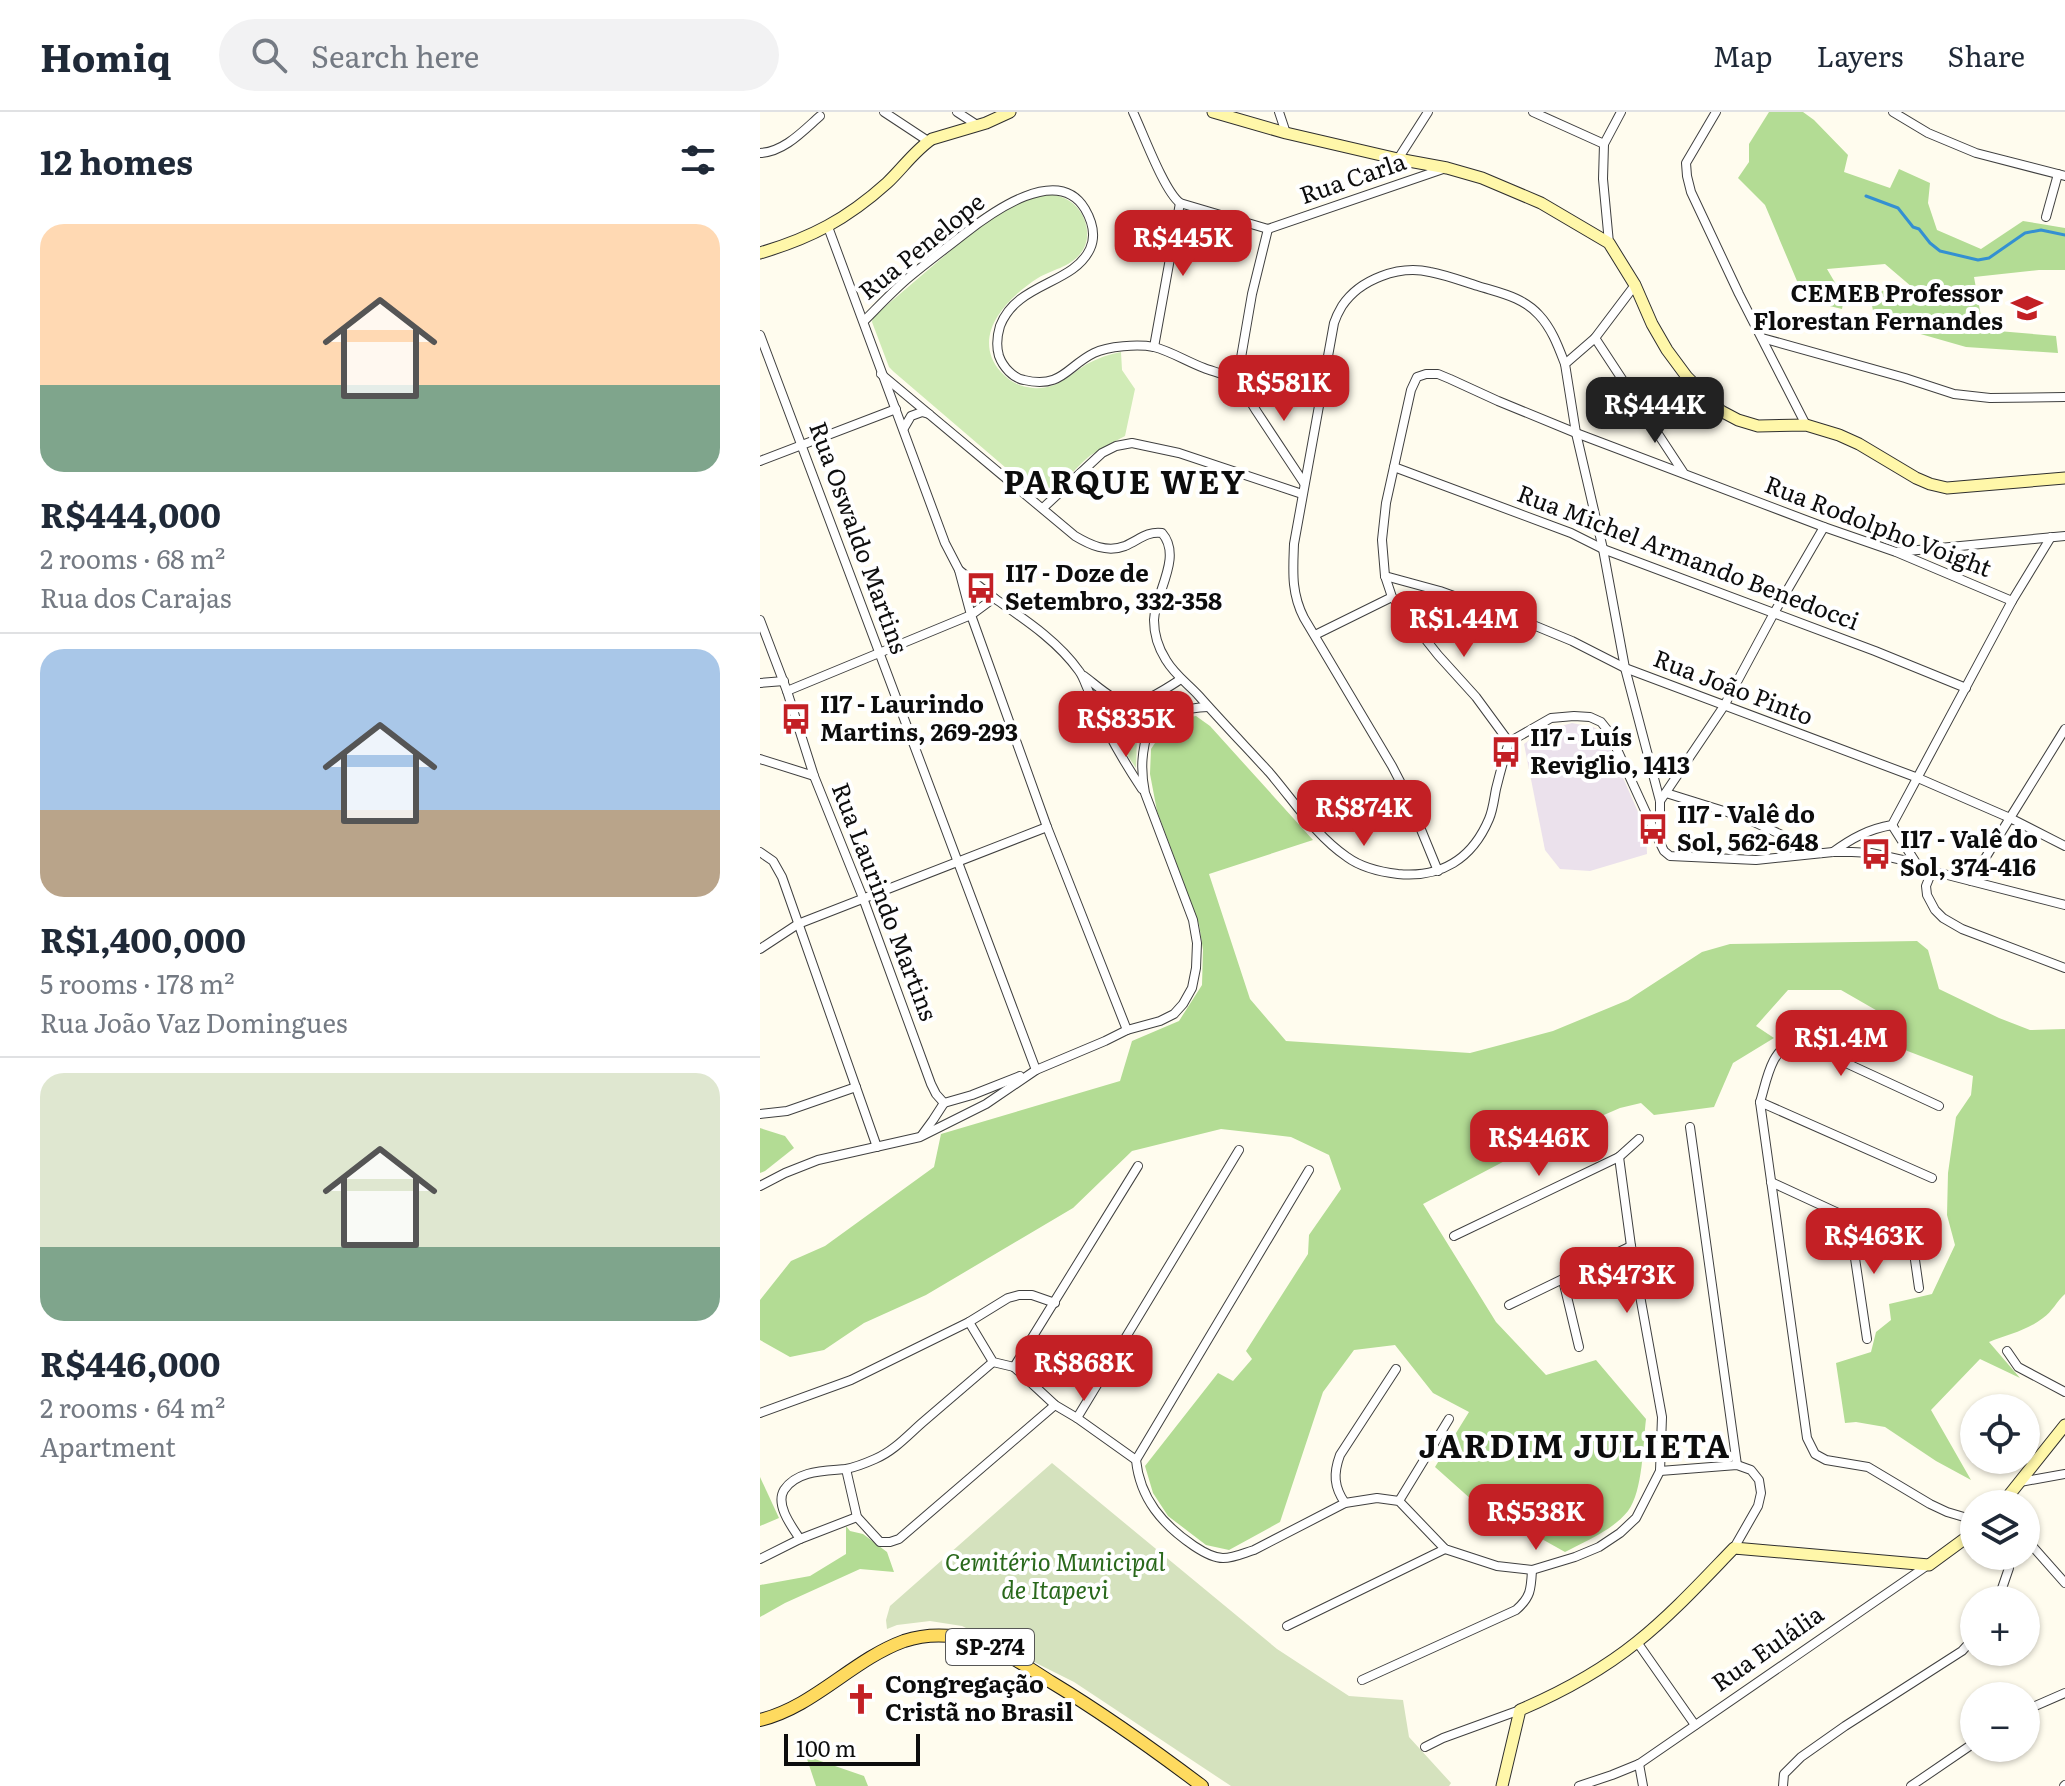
<!DOCTYPE html>
<meta charset="utf-8">
<style>
body{margin:0;font-family:Literata,serif;background:#f2f2f3;color:#1f2937;height:100vh;display:flex;flex-direction:column;font-size:30px;white-space:nowrap}
*{box-sizing:border-box;margin:0}
p{font-size:26px;color:#747a83}
.icon{flex:none;width:44px;height:44px;fill:none;stroke:currentColor;stroke-width:2;stroke-linecap:round;stroke-linejoin:round}
.map{position:relative;flex:1;overflow:hidden}
.drawer{display:flex;flex-direction:column;background:#fff;width:760px}
.drawer>*{flex:none}
.controls{position:absolute;left:1200px;top:1282px;display:grid;gap:16px}
.controls a{display:grid;place-items:center;width:80px;height:80px;border-radius:50%;background:#fff;box-shadow:0 2px 6px #0004;font-size:40px}
.scale{position:absolute;left:24px;bottom:20px;width:136px;box-sizing:border-box;padding-left:8px;border:4px solid #0d0d0d;border-top:0;font-size:22px;line-height:28px;white-space:nowrap;color:#0d0d0d;-webkit-text-stroke:6px #fff;paint-order:stroke}
.price{position:absolute;translate:-50% -68px;padding:0 18px;border-radius:16px;background:#c32025;color:#fff;font-size:26px;line-height:52px;filter:drop-shadow(0 2px 4px #0008)}
.price::after{content:'';position:absolute;left:50%;top:48px;width:24px;height:18px;margin-left:-12px;background:inherit;clip-path:polygon(0 0,100% 0,50% 100%)}
.price.current{background:#222;color:#fff}
ul{padding:0;list-style:none}
li{display:grid;align-content:center;gap:16px;height:424px;padding:0 40px}
li+li{border-top:2px solid #e0e1e3}
li span{display:grid;place-items:center;height:248px;border-radius:24px;color:#555}
li>.icon{margin-inline-start:auto}
span .icon{width:144px;height:144px;fill:#fffc;stroke-width:1}
li b{font-size:34px}
h2{display:flex;justify-content:space-between;align-items:center;height:96px;padding:0 40px;font-size:34px}
header{display:flex;align-items:center;gap:48px;box-sizing:border-box;height:112px;padding:0 40px;background:#fff;border-bottom:2px solid #e0e1e3}
header strong{font-size:38px}
nav{display:flex;gap:44px;margin-inline-start:auto;font-size:28px}
.search{width:560px;height:72px;background:#f2f2f3;display:flex;align-items:center;gap:20px;box-sizing:border-box;padding:0 28px;border-radius:44px;color:#747a83;font-size:30px}
main{display:flex;flex:1;min-height:0}
.map>svg:first-child{display:block}
.industrial{fill:#ebe1ec}
.green{fill:#d0ebb6}
.forest{fill:#b3dc94}
.cemetery{fill:#d5e2be}
.lines{fill:none;stroke-linecap:round;stroke-linejoin:round}
.stream{stroke:#3490d2;stroke-width:3}
.street-casing{stroke:#404040;stroke-width:10}
.secondary-casing{stroke:#2f2f2f;stroke-width:13}
.primary-casing{stroke:#1e1e1e;stroke-width:14}
.street{stroke:#fff;stroke-width:8}
.secondary{stroke:#fff7a9;stroke-width:11}
.primary{stroke:#feda5f;stroke-width:12}
.labels{text-anchor:middle;stroke-width:8;stroke-linejoin:round;paint-order:stroke}
.shield{fill:#fff;stroke:#565656;stroke-width:2}
.shield-label{font-size:22px;font-weight:bold;fill:#0d0d0d}
.street-label{font-size:24px;fill:#0d0d0d;stroke:#fff}
.poi-label{font-size:24px;font-weight:bold;fill:#0d0d0d;stroke:#fff;text-anchor:start}
.park-label{font-size:24px;font-style:italic;fill:#29681b;stroke:#fff}
.district-label{font-size:32px;font-weight:bold;letter-spacing:2px;fill:#0d0d0d;stroke:#fff}
</style>
<header>
<strong>Homiq</strong>
<div class="search"><svg class="icon" aria-label="search" viewBox="0 0 24 24"><circle cx="10" cy="10" r="6"/><path d="M15 15l6 6"/></svg>Search here</div>
<nav><a>Map</a><a>Layers</a><a>Share</a></nav>
</header>
<main>
<section class="drawer">
<h2>12 homes<svg class="icon" aria-label="filters" viewBox="0 0 24 24"><path d="M4 7h16M4 17h16"/><circle cx="9" cy="7" r="2"/><circle cx="15" cy="17" r="2"/></svg></h2>
<ul>
<li><span style="background:linear-gradient(#ffd9b3 65%,#7fa58c 0)"><svg class="icon" aria-label="home" viewBox="0 0 24 24"><path d="M3 11l9-7 9 7M6 9v11h12V9"/></svg></span><div><b>R$444,000</b><p>2 rooms · 68 m²</p><p>Rua dos Carajas</p></div></li>
<li><span style="background:linear-gradient(#a9c7e8 65%,#b9a48a 0)"><svg class="icon" aria-label="home" viewBox="0 0 24 24"><path d="M3 11l9-7 9 7M6 9v11h12V9"/></svg></span><div><b>R$1,400,000</b><p>5 rooms · 178 m²</p><p>Rua João Vaz Domingues</p></div></li>
<li><span style="background:linear-gradient(#dfe7d0 70%,#7fa58c 0)"><svg class="icon" aria-label="home" viewBox="0 0 24 24"><path d="M3 11l9-7 9 7M6 9v11h12V9"/></svg></span><div><b>R$446,000</b><p>2 rooms · 64 m²</p><p>Apartment</p></div></li>
</ul>
</section>
<div class="map">
<svg width="1305" height="1674" viewBox="0 0 1305 1674">
<rect width="100%" height="100%" fill="#fffcee"/>
<path class="industrial" d="M 812,611 L 833,615 L 843,620 L 886,718 L 887,742 L 830,759 L 800,757 L 785,738 L 764,632 L 780,620 Z"/>
<g class="green">
<path d="M 280,83 C 289,83 296,82 304,86 C 325,95 335,124 320,142 C 310,155 291,158 278,166 C 248,185 209,224 241,260 C 250,270 260,275 273,276 C 297,278 309,263 327,252 C 338,246 349,242 361,240 L 362,258 L 375,277 L 365,324 C 354,330 342,336 331,343 C 315,355 296,385 274,380 L 134,260 L 129,255 L 112,210 L 113,205 L 210,122 L 252,92 Z"/>
<path d="M 345,600 L 377,623 L 376,656 L 353,622 Z"/>
</g>
<g class="forest">
<path d="M 1009,0 L 1043,0 L 1054,8 L 1088,43 L 1084,60 L 1130,76 L 1139,57 L 1170,71 L 1168,91 L 1177,118 L 1221,137 L 1263,109 L 1305,116 L 1305,158 L 1279,158 L 1214,165 L 1222,210 L 1238,219 L 1296,224 L 1298,241 L 1206,235 L 1115,209 L 1109,178 L 1159,181 L 1125,152 L 1067,157 L 1084,186 L 1082,197 L 1045,188 L 1005,93 L 978,66 L 989,50 L 989,32 Z"/>
<path d="M 436,604 L 450,614 L 553,728 L 449,762 L 490,887 L 526,929 L 710,941 L 793,919 L 868,888 L 942,840 L 970,832 L 1157,829 L 1168,838 L 1179,877 L 1239,906 L 1270,918 L 1305,917 L 1305,1182 C 1297,1189 1292,1200 1283,1206 C 1268,1218 1247,1223 1229,1230 L 1260,1266 L 1220,1247 L 1171,1298 L 1211,1368 L 1176,1349 L 1125,1315 L 1096,1310 L 1085,1311 L 1076,1251 L 1111,1240 L 1116,1220 L 1131,1208 L 1129,1192 L 1172,1182 L 1195,1133 L 1187,1103 L 1188,1061 L 1196,1005 L 1211,983 L 1213,964 L 1137,935 L 1121,901 L 1081,878 L 1028,878 L 996,914 L 1014,926 L 973,951 L 954,995 L 894,1003 L 881,991 L 860,996 L 779,1031 L 663,1092 L 736,1210 L 786,1263 L 836,1248 L 886,1307 C 883,1332 883,1379 868,1399 C 853,1418 826,1429 805,1440 L 712,1388 L 675,1355 L 709,1300 L 673,1281 L 635,1233 L 594,1238 L 563,1280 L 520,1410 L 469,1438 L 446,1433 L 408,1404 L 393,1381 L 385,1354 L 458,1261 L 473,1269 L 492,1247 L 486,1239 L 548,1142 L 549,1123 L 581,1077 L 569,1043 L 531,1025 L 461,1017 L 372,1039 L 313,1096 L 166,1183 L 104,1211 L 64,1238 L 30,1245 L 0,1228 L 0,1188 L 31,1149 L 65,1134 L 174,1055 L 181,1022 L 360,969 L 372,929 L 419,909 L 442,873 L 443,838 L 439,812 L 397,699 L 390,662 L 391,637 L 403,619 L 418,607 Z"/>
<path d="M 0,1016 L 25,1024 L 34,1036 L 5,1059 L 0,1061 Z"/>
<path d="M 0,1365 L 19,1406 L 0,1414 Z"/>
<path d="M 86,1414 L 90,1419 L 103,1422 L 127,1440 L 134,1460 L 100,1457 L 25,1491 L 0,1505 L 0,1473 L 50,1464 L 86,1442 Z"/>
<path d="M 46,1644 L 104,1664 L 108,1674 L 56,1674 Z"/>
</g>
<path class="cemetery" d="M 292,1351 L 517,1537 L 589,1584 L 643,1588 L 649,1625 L 691,1671 L 689,1674 L 471,1674 L 314,1570 L 202,1514 L 170,1509 L 137,1513 L 127,1517 L 126,1508 L 130,1494 Z"/>
<g class="lines">
<path class="stream" d="M 1106,84 L 1138,96 L 1153,115 L 1159,117 L 1170,131 L 1180,139 L 1218,148 L 1229,146 L 1265,121 L 1281,118 L 1305,123"/>
<defs>
<g id="street">
<path d="M 124,0 L 168,29"/>
<path d="M 197,0 L 217,13"/>
<path d="M 373,0 C 383,21 404,79 420,91 L 508,117 L 686,56"/>
<path d="M 519,0 L 526,21"/>
<path d="M 773,0 L 844,32"/>
<path d="M 956,0 L 926,51 L 927,64 L 931,80 L 979,182 L 1046,313"/>
<path d="M 1133,0 L 1168,21 L 1216,41 L 1305,64"/>
<path d="M 0,41 C 24,40 43,19 60,4"/>
<path d="M 638,47 L 668,0"/>
<path d="M 1286,105 L 1298,62"/>
<path d="M 68,115 L 185,431 L 199,458"/>
<path d="M 849,131 L 843,67 L 844,32 L 861,0"/>
<path d="M 875,173 L 835,226 L 805,252 L 816,321 L 843,437 L 865,556 L 900,689 L 900,727"/>
<path d="M 104,209 C 118,195 132,180 147,167 C 166,151 185,137 204,122 C 232,100 298,52 325,97 C 332,109 336,124 330,137 C 313,173 257,170 240,214 C 237,224 236,234 239,244 C 243,255 253,266 264,268 C 302,277 307,254 334,241 C 348,234 378,232 394,235 C 410,239 428,250 444,256 C 454,260 470,263 477,270 C 485,278 491,291 497,300 C 513,324 529,348 544,371"/>
<path d="M 0,223 L 276,958"/>
<path d="M 835,226 L 923,360"/>
<path d="M 1002,226 L 1145,266 L 1194,282 L 1230,286 L 1305,285"/>
<path d="M 394,235 L 420,91"/>
<path d="M 121,262 L 315,424 C 330,433 347,441 365,434 C 379,428 387,419 402,421 C 423,445 395,481 394,508 C 394,522 399,537 406,548 C 415,563 428,572 439,584 C 462,610 486,635 509,660 C 534,689 555,723 587,745 C 602,756 621,760 638,762 C 681,766 712,747 729,707 C 733,698 734,687 736,677 C 740,661 744,646 749,630 L 791,606 L 814,604 L 830,605 L 841,610 L 849,620 L 900,731 L 904,739 L 910,744 L 996,748 L 1073,740 L 1092,740 L 1111,741 L 1156,751 L 1172,759 L 1305,793"/>
<path d="M 477,269 L 492,182 L 508,117"/>
<path d="M 144,316 L 151,304 L 162,300 L 169,302"/>
<path d="M 0,349 L 136,297"/>
<path d="M 634,355 L 811,421 L 843,437 L 1115,539 L 1206,576"/>
<path d="M 283,396 L 342,341 L 356,334 L 372,331 L 419,341 L 542,382"/>
<path d="M 1137,440 L 1305,424"/>
<path d="M 625,464 L 680,479 L 766,510 L 812,529 L 865,556 L 1158,666 L 1250,706 L 1305,734"/>
<path d="M 234,486 C 264,507 298,529 319,559 C 326,568 328,585 337,592 C 347,601 376,610 389,614 C 409,601 425,596 448,595"/>
<path d="M 0,508 L 27,579 L 54,664 L 103,786 L 171,972 L 176,982 L 184,991"/>
<path d="M 555,523 L 632,485"/>
<path d="M 324,564 C 335,572 355,591 368,592 C 382,593 409,575 421,567"/>
<path d="M 0,571 L 24,569"/>
<path d="M 27,579 L 211,503 L 234,486 L 199,458 L 211,503 L 287,715 L 367,918"/>
<path d="M 335,592 C 348,623 364,650 382,677"/>
<path d="M 749,630 L 716,585 L 678,543 L 632,485 L 625,464 L 622,428 L 626,391 L 651,278 L 657,265 L 666,262 L 678,262 L 690,267 L 738,289 L 816,321 L 1064,415 L 1136,440 L 1252,489"/>
<path d="M 0,647 L 54,664"/>
<path d="M 906,681 L 983,705 L 1061,741"/>
<path d="M 900,689 L 964,594 L 1014,501 L 1064,415"/>
<path d="M 1132,713 L 1156,751"/>
<path d="M 0,740 L 13,749 L 22,765 L 117,1035"/>
<path d="M 1073,740 C 1092,726 1109,717 1132,713 L 1252,489 L 1291,425"/>
<path d="M 678,759 L 646,681 L 632,654 L 544,506 C 531,481 533,459 534,432 L 574,211 C 576,205 579,199 582,194 C 600,167 639,153 670,160 C 686,163 702,169 718,174 C 740,181 763,185 779,203 C 792,217 798,234 805,252"/>
<path d="M 1172,759 L 1166,774 L 1167,783 L 1175,798 L 1183,806 L 1202,817 L 1305,856"/>
<path d="M 1211,769 L 1305,617"/>
<path d="M 0,837 L 38,812 L 287,715"/>
<path d="M 1000,990 L 1172,1066"/>
<path d="M 184,991 L 212,983 L 260,964"/>
<path d="M 1179,994 L 1047,933 C 1043,932 1039,931 1035,931 C 1011,934 1006,972 1000,990 L 1047,1326 L 1055,1342 L 1066,1348 L 1108,1355 L 1170,1392 L 1187,1400 L 1214,1408"/>
<path d="M 0,1002 L 27,999 L 96,975"/>
<path d="M 930,1015 L 977,1353"/>
<path d="M 162,1023 L 173,1008 L 184,991"/>
<path d="M 1011,1070 L 1089,1106 L 1137,1124 L 1147,1131 L 1154,1141 L 1159,1176"/>
<path d="M 0,1074 L 25,1061 L 58,1048 L 160,1025 L 226,992 L 276,958 L 345,929 L 367,918 L 400,909 L 414,902 L 423,892 L 432,876 L 436,856 L 437,831 L 433,808 L 385,681 C 380,656 382,639 389,614"/>
<path d="M 1089,1106 L 1107,1227"/>
<path d="M 694,1124 L 859,1045 L 879,1027"/>
<path d="M 803,1168 L 819,1235"/>
<path d="M 749,1193 L 871,1134"/>
<path d="M 209,1210 L 233,1250 L 254,1255"/>
<path d="M 1247,1239 L 1258,1255 L 1305,1280"/>
<path d="M 254,1255 L 295,1293 L 317,1306 L 376,1348 C 380,1387 403,1413 434,1434 C 443,1440 453,1446 463,1446 C 474,1446 484,1441 494,1438 L 585,1391 L 617,1386 L 639,1389 L 685,1437 L 737,1454 L 772,1458 L 815,1445 L 839,1435 L 860,1421 L 876,1406 L 900,1359 L 902,1305 L 871,1134 L 859,1045"/>
<path d="M 254,1255 L 378,1054"/>
<path d="M 0,1301 L 91,1268 L 209,1210 L 248,1186 L 259,1183 L 272,1183 L 295,1191"/>
<path d="M 317,1306 L 479,1038"/>
<path d="M 376,1348 L 549,1058"/>
<path d="M 86,1357 L 97,1405 L 120,1430 L 130,1430 L 139,1427 L 295,1293"/>
<path d="M 900,1359 L 977,1353 L 991,1358 L 999,1368 L 1001,1381 L 998,1394 L 974,1436"/>
<path d="M 1260,1370 L 1305,1362"/>
<path d="M 639,1389 L 689,1307"/>
<path d="M 585,1391 C 574,1375 573,1362 580,1343 L 636,1257"/>
<path d="M 40,1427 C 32,1415 15,1393 24,1378 C 37,1358 66,1359 86,1357 C 96,1355 106,1351 115,1347 C 134,1339 148,1323 163,1310 C 186,1290 210,1270 233,1250"/>
<path d="M 1266,1427 L 1305,1471"/>
<path d="M 0,1447 L 40,1427 L 97,1405"/>
<path d="M 1238,1488 L 1249,1456 L 1248,1444"/>
<path d="M 527,1514 L 685,1437"/>
<path d="M 877,1530 L 935,1613"/>
<path d="M 602,1568 L 756,1498 C 771,1485 771,1477 772,1458"/>
<path d="M 1266,1598 L 1305,1581"/>
<path d="M 665,1635 L 683,1626 L 760,1598"/>
<path d="M 879,1652 L 883,1674"/>
<path d="M 819,1674 L 852,1663 L 879,1652 L 1168,1453"/>
<path d="M 1023,1674 L 1024,1662 L 1041,1645 L 1085,1614 L 1202,1539 L 1214,1526"/>
<path d="M 1151,1674 L 1214,1631"/>
<path d="M 1304,1674 L 1305,1673"/>
</g>
<g id="secondary">
<path d="M 453,0 L 526,21 L 638,47 L 687,56 L 722,66 L 781,91 L 849,131 L 875,173 L 892,212 L 907,238 L 927,265 L 961,299 L 978,308 L 998,314 L 1046,313 L 1079,323 L 1099,332 L 1156,366 L 1170,372 L 1187,376 L 1305,366"/>
<path d="M 0,141 C 51,126 87,107 127,71 C 142,57 155,38 172,27 L 226,11 L 250,0"/>
<path d="M 1242,1392 L 1305,1313"/>
<path d="M 742,1674 L 760,1598 C 802,1580 841,1559 877,1530 C 912,1502 943,1468 974,1436 L 1169,1453 L 1214,1420"/>
</g>
<path id="primary" d="M 0,1608 C 54,1595 92,1548 144,1529 C 168,1521 192,1522 216,1529 C 243,1538 267,1555 291,1570 C 344,1602 393,1637 442,1674"/>
</defs>
<use href="#street" class="street-casing"/>
<use href="#secondary" class="secondary-casing"/>
<use href="#primary" class="primary-casing"/>
<use href="#street" class="street"/>
<use href="#secondary" class="secondary"/>
<use href="#primary" class="primary"/>
</g>
<defs>
<symbol id="school-bare" viewBox="-9 -9 18 18"><path d="M0-5L7-2L0 1L-7-2ZM-4 1L0 2.5L4 1V4Q0 6-4 4Z" fill="#c32025" stroke="#fff" stroke-width="2.5" paint-order="stroke"/></symbol>
<symbol id="bus-bare" viewBox="-9 -9 18 18"><path d="M-5-6H5V4H4V6H2V4H-2V6H-4V4H-5ZM-3.5-4V0h7V-4ZM-3.5 1.2v1.5H-2V1.2ZM2 1.2v1.5H3.5V1.2Z" fill="#c32025" stroke="#fff" stroke-width="2.5" paint-order="stroke"/></symbol>
<symbol id="church-bare" viewBox="-9 -9 18 18"><path d="M-1.2-6h2.4v3.5h3.3v2.4h-3.3V6h-2.4V-.1h-3.3v-2.4h3.3Z" fill="#c32025" stroke="#fff" stroke-width="2.5" paint-order="stroke"/></symbol>
</defs>
<g fill-rule="evenodd">
<use href="#school-bare" x="1245" y="174" width="44" height="44"/>
<use href="#bus-bare" x="199" y="454" width="44" height="44"/>
<use href="#bus-bare" x="14" y="585" width="44" height="44"/>
<use href="#bus-bare" x="724" y="618" width="44" height="44"/>
<use href="#bus-bare" x="871" y="695" width="44" height="44"/>
<use href="#bus-bare" x="1094" y="720" width="44" height="44"/>
<use href="#church-bare" x="79" y="1565" width="44" height="44"/>
</g>
<g class="labels">
<rect class="shield" x="186" y="1517" width="88" height="36" rx="6"/>
<g class="shield-label">
<text x="230" y="1543">SP-274</text>
</g>
<g class="street-label">
<text transform="translate(593 67) rotate(-19)" y="8">Rua Carla</text>
<text transform="translate(162 135) rotate(-39)" y="8">Rua Penelope</text>
<text transform="translate(1118 415) rotate(21)" y="8">Rua Rodolpho Voight</text>
<text transform="translate(98 426) rotate(70)" y="8">Rua Oswaldo Martins</text>
<text transform="translate(928 446) rotate(21)" y="8">Rua Michel Armando Benedocci</text>
<text transform="translate(973 576) rotate(21)" y="8">Rua João Pinto</text>
<text transform="translate(124 790) rotate(69)" y="8">Rua Laurindo Martins</text>
<text transform="translate(1008 1537) rotate(-35)" y="8">Rua Eulália</text>
</g>
<g class="poi-label">
<text x="1243" y="190" text-anchor="end">CEMEB Professor<tspan x="1243" dy="28">Florestan Fernandes</tspan></text>
<text x="245" y="470">I17 - Doze de<tspan x="245" dy="28">Setembro, 332-358</tspan></text>
<text x="60" y="601">I17 - Laurindo<tspan x="60" dy="28">Martins, 269-293</tspan></text>
<text x="770" y="634">I17 - Luís<tspan x="770" dy="28">Reviglio, 1413</tspan></text>
<text x="917" y="711">I17 - Valê do<tspan x="917" dy="28">Sol, 562-648</tspan></text>
<text x="1140" y="736">I17 - Valê do<tspan x="1140" dy="28">Sol, 374-416</tspan></text>
<text x="125" y="1581">Congregação<tspan x="125" dy="28">Cristã no Brasil</tspan></text>
</g>
<g class="park-label">
<text x="295" y="1459">Cemitério Municipal<tspan x="295" dy="28">de Itapevi</tspan></text>
</g>
<g class="district-label">
<text x="365" y="382">PARQUE WEY</text>
<text x="815" y="1346">JARDIM JULIETA</text>
</g>
</g>
</svg>
<div class="controls">
<a><svg class="icon" aria-label="locate" viewBox="0 0 24 24"><circle cx="12" cy="12" r="6"/><path d="M12 2v4M12 18v4M2 12h4M18 12h4"/></svg></a>
<a><svg class="icon" aria-label="layers" viewBox="0 0 24 24"><path d="M12 4l9 5-9 5-9-5zM3 14l9 5 9-5"/></svg></a>
<a>+</a>
<a>−</a>
</div>
<div class="scale">100 m</div>
<b class="price" style="left:423px;top:166px">R$445K</b>
<b class="price" style="left:524px;top:311px">R$581K</b>
<b class="price current" style="left:895px;top:333px">R$444K</b>
<b class="price" style="left:704px;top:547px">R$1.44M</b>
<b class="price" style="left:366px;top:647px">R$835K</b>
<b class="price" style="left:604px;top:736px">R$874K</b>
<b class="price" style="left:1081px;top:966px">R$1.4M</b>
<b class="price" style="left:779px;top:1066px">R$446K</b>
<b class="price" style="left:1114px;top:1164px">R$463K</b>
<b class="price" style="left:867px;top:1203px">R$473K</b>
<b class="price" style="left:324px;top:1291px">R$868K</b>
<b class="price" style="left:776px;top:1440px">R$538K</b>
</div>
</main>
